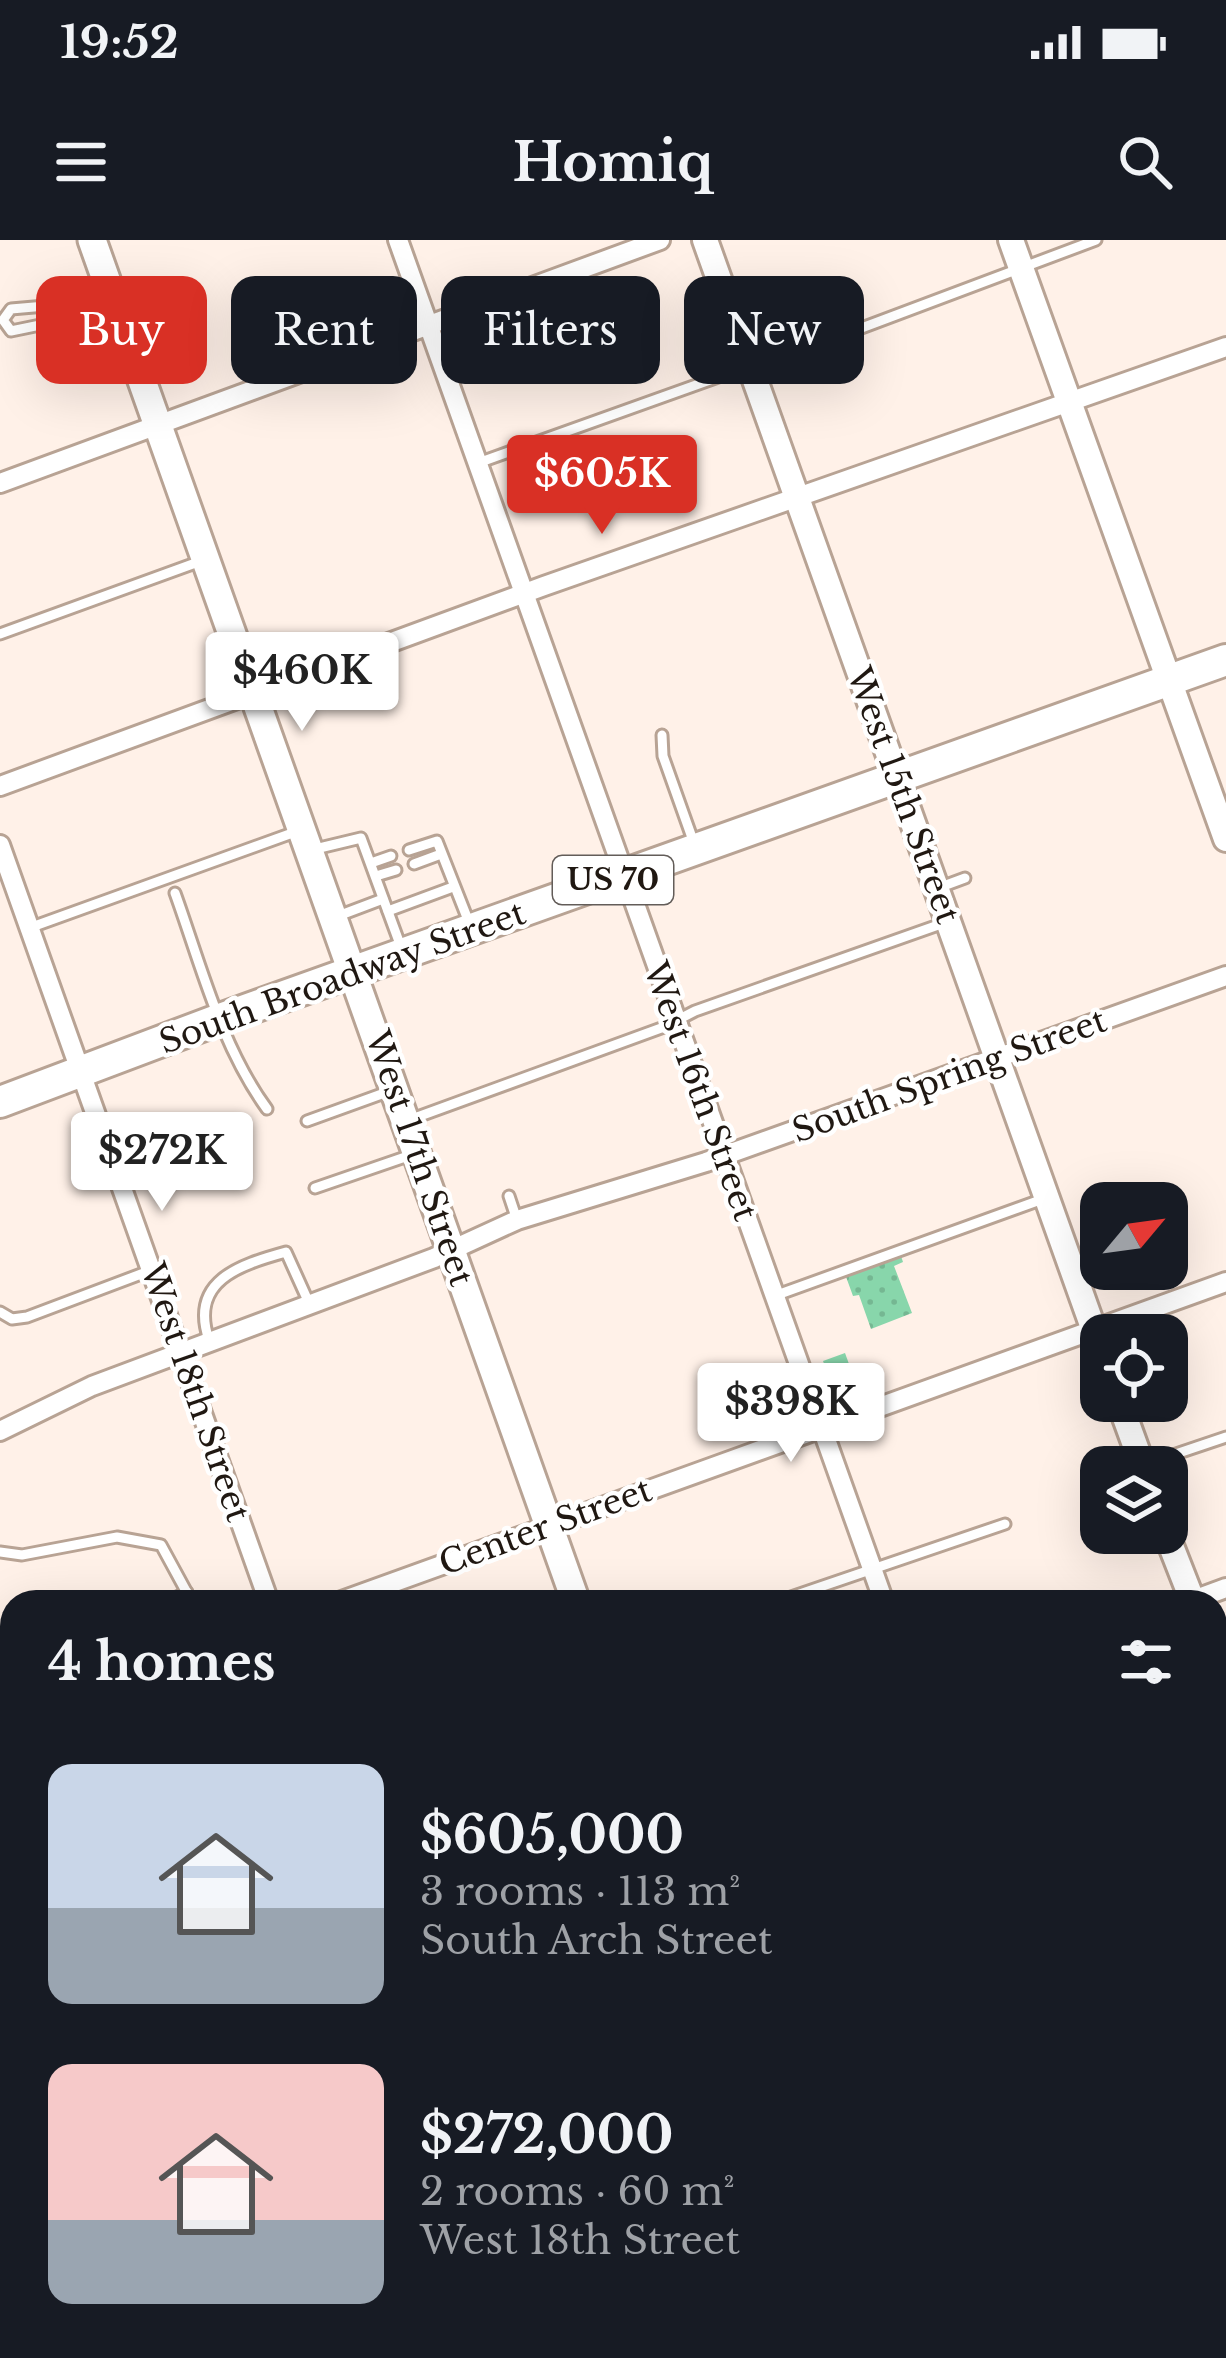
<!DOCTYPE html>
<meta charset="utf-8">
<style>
body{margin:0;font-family:"Libre Baskerville",serif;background:#20242c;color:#f1f3f6;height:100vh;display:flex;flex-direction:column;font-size:45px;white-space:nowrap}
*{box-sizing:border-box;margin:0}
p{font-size:39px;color:#9ea1a6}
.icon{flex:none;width:66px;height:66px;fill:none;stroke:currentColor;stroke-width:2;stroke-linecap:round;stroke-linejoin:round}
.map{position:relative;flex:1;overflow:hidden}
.details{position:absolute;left:0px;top:1350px;width:1227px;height:768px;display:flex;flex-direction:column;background:#171b24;border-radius:36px 36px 0 0;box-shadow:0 12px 48px #0002}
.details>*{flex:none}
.guide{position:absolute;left:36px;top:36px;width:1155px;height:108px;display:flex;gap:24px}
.needle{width:78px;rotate:61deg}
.buttons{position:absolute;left:1080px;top:942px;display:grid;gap:24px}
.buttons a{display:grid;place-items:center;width:108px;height:108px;border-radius:24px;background:#171b24;box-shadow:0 12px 48px #0002;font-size:60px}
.price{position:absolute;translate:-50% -102px;padding:0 27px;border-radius:12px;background:#fff;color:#222;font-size:39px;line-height:78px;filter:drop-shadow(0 3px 6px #0008)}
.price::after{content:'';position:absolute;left:50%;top:72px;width:36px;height:27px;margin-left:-18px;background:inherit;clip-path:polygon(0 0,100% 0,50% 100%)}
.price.current{background:#d93025;color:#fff}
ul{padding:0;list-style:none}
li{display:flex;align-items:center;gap:36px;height:300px;padding:0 48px}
li span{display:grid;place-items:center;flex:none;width:336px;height:240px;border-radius:24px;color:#555}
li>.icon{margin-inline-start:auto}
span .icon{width:144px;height:144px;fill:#fffc;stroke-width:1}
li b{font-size:51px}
h2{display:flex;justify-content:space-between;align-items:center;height:144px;padding:0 48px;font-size:51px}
.chip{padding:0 42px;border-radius:24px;background:#171b24;box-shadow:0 12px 48px #0002;font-size:42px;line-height:108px}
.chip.current{background:#d93025;color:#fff}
.status{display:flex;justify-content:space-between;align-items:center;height:84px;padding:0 60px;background:#171b24;direction:ltr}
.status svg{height:33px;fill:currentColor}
header{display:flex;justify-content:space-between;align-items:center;height:156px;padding:0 48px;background:#171b24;font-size:54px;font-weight:800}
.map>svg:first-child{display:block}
.built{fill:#fee1cc}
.grass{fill:url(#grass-tufts)}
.park{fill:url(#park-dots)}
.pitch{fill:#88d6ab}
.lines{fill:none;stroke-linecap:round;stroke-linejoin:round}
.service-casing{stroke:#b8a394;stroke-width:15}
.minor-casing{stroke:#b8a394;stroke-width:24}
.tertiary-casing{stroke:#b8a394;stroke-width:30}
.secondary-casing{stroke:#b8a394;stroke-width:33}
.primary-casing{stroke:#b8a394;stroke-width:36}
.service{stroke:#fff;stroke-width:9}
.minor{stroke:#fff;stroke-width:18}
.tertiary{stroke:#fff;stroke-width:24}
.secondary{stroke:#fff;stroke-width:27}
.primary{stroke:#fff;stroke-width:30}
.labels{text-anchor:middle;stroke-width:9;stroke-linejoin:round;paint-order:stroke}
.shield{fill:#fff;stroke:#635d59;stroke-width:3}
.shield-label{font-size:30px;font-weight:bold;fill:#201812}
.street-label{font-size:33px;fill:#201812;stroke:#fff}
</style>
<div class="status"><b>19:52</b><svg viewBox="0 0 49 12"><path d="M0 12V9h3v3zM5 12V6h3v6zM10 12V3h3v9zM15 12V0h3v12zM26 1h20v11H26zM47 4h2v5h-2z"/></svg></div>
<header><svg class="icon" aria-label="menu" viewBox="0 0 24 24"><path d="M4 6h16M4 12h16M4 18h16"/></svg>Homiq<svg class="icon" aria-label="search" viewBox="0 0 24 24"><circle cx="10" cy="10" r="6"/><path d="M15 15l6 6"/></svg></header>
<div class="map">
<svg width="1226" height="2118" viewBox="0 0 1226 2118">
<defs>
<pattern id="grass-tufts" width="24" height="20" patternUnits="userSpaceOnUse" patternTransform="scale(3)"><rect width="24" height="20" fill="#88d6ab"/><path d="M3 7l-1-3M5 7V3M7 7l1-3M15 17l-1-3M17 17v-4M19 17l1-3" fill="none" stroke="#75b792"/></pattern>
<pattern id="park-dots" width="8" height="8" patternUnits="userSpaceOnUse" patternTransform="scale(3)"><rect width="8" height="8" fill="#88d6ab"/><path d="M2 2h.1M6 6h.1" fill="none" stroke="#75b792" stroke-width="1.8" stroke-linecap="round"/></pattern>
</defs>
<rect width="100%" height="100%" fill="#fff1e8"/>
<g class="built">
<path d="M 1226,1496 L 1226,1836 L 1215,1840 L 1215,1501 Z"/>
<path d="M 300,2106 L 815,2106 L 793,2118 L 307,2118 Z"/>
</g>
<path class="grass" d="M 0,1583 L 6,1591 L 12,1590 L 12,1681 L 0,1686 Z"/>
<path class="park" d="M 900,1013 L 903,1022 L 894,1026 L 912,1073 L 871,1089 L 859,1055 L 853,1056 L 845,1034 Z"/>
<path class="pitch" d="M 845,1113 L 857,1146 L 836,1155 L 823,1121 Z"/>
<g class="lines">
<defs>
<g id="service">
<path d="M 103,46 L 77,57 L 84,76 L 113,64"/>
<path d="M 77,57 L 57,65 L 11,69 L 3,80 L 11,91 L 84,76"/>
<path d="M 478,223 L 738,130 L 771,122 L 1096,0"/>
<path d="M 0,394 L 201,321"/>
<path d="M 662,495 L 663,516 L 695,606"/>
<path d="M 311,610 L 361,598 L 401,707"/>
<path d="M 409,610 L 437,601 L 470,685"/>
<path d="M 371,623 L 391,616"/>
<path d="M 414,624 L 441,614"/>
<path d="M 376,636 L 396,630"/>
<path d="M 938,648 L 965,638"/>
<path d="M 175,653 C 201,725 221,806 267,869"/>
<path d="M 388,671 L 453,647"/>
<path d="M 338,676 L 383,659"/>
<path d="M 29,688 L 298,591"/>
<path d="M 409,880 L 664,787 L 695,771 L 944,683"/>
<path d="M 307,881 L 390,851"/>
<path d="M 315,948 L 411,915"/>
<path d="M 509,956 L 517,980"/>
<path d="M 777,1055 L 1043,959"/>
<path d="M 0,1072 L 12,1079 L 27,1077 L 149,1031"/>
<path d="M 209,1100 C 189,1041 239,1025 286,1012 L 309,1063"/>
<path d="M 758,1163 L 772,1203"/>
<path d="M 1146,1224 L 1226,1197"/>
<path d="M 0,1312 L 22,1315 L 117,1297 L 161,1305 L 192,1362"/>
<path d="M 167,1362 L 187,1352"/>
<path d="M 776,1362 L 1005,1284"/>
<path d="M 1215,1507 L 1226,1503"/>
<path d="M 1226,1600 L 1219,1614 L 1226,1642"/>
<path d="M 0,1719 L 12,1715"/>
<path d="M 1215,1829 L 1226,1825"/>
</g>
<g id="minor">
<path d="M 398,0 L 884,1362"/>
<path d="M 0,243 L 660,0"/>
<path d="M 0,546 L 544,346 L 1226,107"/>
<path d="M 0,605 C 88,858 181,1109 269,1362"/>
<path d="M 0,1191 L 92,1146 L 434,1018 L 517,980 L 706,922 L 1226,736"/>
<path d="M 339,1362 L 1226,1042"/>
<path d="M 1188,1362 L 1226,1348"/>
<path d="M 0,1838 L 12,1832"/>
<path d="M 288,2106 L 294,2118"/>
<path d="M 1150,2106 L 1154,2118"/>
</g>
<g id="tertiary">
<path d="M 705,0 L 1101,1110"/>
<path d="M 1011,0 L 1226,599"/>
<path d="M 1119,1161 L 1143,1227"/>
<path d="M 1166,1293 L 1193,1362"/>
<path d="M 1215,1426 L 1226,1459"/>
<path d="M 1215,1985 L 1226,1981"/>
<path d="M 840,2118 L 871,2106"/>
</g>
<g id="secondary">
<path d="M 92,0 L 576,1362"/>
<path d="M 1215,1668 L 1226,1664"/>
<path d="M 843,2106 L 848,2118"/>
<path d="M 108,2118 L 134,2106"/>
</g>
<path id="primary" d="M 0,862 L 220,779 L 1226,420"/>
</defs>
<use href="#service" class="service-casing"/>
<use href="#minor" class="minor-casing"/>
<use href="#tertiary" class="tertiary-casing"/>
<use href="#secondary" class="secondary-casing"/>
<use href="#primary" class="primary-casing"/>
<use href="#service" class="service"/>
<use href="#minor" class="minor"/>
<use href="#tertiary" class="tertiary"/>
<use href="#secondary" class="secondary"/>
<use href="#primary" class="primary"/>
</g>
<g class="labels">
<rect class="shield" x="553" y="616" width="120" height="48" rx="9"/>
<g class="shield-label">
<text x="613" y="650">US 70</text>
</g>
<g class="street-label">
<text transform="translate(904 555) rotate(70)" y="12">West 15th Street</text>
<text transform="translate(342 737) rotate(-20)" y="12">South Broadway Street</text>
<text transform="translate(949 835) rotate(-20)" y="12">South Spring Street</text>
<text transform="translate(701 851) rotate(70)" y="12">West 16th Street</text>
<text transform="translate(420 918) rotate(71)" y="12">West 17th Street</text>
<text transform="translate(196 1152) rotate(71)" y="12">West 18th Street</text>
<text transform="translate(545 1286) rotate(-20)" y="12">Center Street</text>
</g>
</g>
</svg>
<div class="buttons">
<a><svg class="needle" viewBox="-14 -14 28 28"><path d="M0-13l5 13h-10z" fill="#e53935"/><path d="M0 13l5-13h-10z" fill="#9ea1a6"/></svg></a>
<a><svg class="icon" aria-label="locate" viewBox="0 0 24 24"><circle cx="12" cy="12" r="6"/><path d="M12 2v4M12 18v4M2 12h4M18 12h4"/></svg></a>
<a><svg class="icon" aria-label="layers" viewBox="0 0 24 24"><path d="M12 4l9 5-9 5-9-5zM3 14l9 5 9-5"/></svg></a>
</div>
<b class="price current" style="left:602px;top:297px">$605K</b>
<b class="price" style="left:302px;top:494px">$460K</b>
<b class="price" style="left:162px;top:974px">$272K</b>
<b class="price" style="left:791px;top:1225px">$398K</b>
<div class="guide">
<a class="chip current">Buy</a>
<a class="chip">Rent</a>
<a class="chip">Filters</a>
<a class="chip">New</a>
</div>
<section class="details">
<h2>4 homes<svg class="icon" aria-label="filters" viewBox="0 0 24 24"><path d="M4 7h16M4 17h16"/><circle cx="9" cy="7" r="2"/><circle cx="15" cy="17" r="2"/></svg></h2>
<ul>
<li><span style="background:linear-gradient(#c9d6e8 60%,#9aa5b1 0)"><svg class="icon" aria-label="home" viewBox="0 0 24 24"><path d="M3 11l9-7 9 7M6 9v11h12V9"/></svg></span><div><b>$605,000</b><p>3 rooms · 113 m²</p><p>South Arch Street</p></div></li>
<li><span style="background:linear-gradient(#f6c9c9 65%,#9aa5b1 0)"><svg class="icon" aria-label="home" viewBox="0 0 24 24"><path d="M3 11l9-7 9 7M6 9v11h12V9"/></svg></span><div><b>$272,000</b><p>2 rooms · 60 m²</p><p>West 18th Street</p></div></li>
</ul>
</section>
</div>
